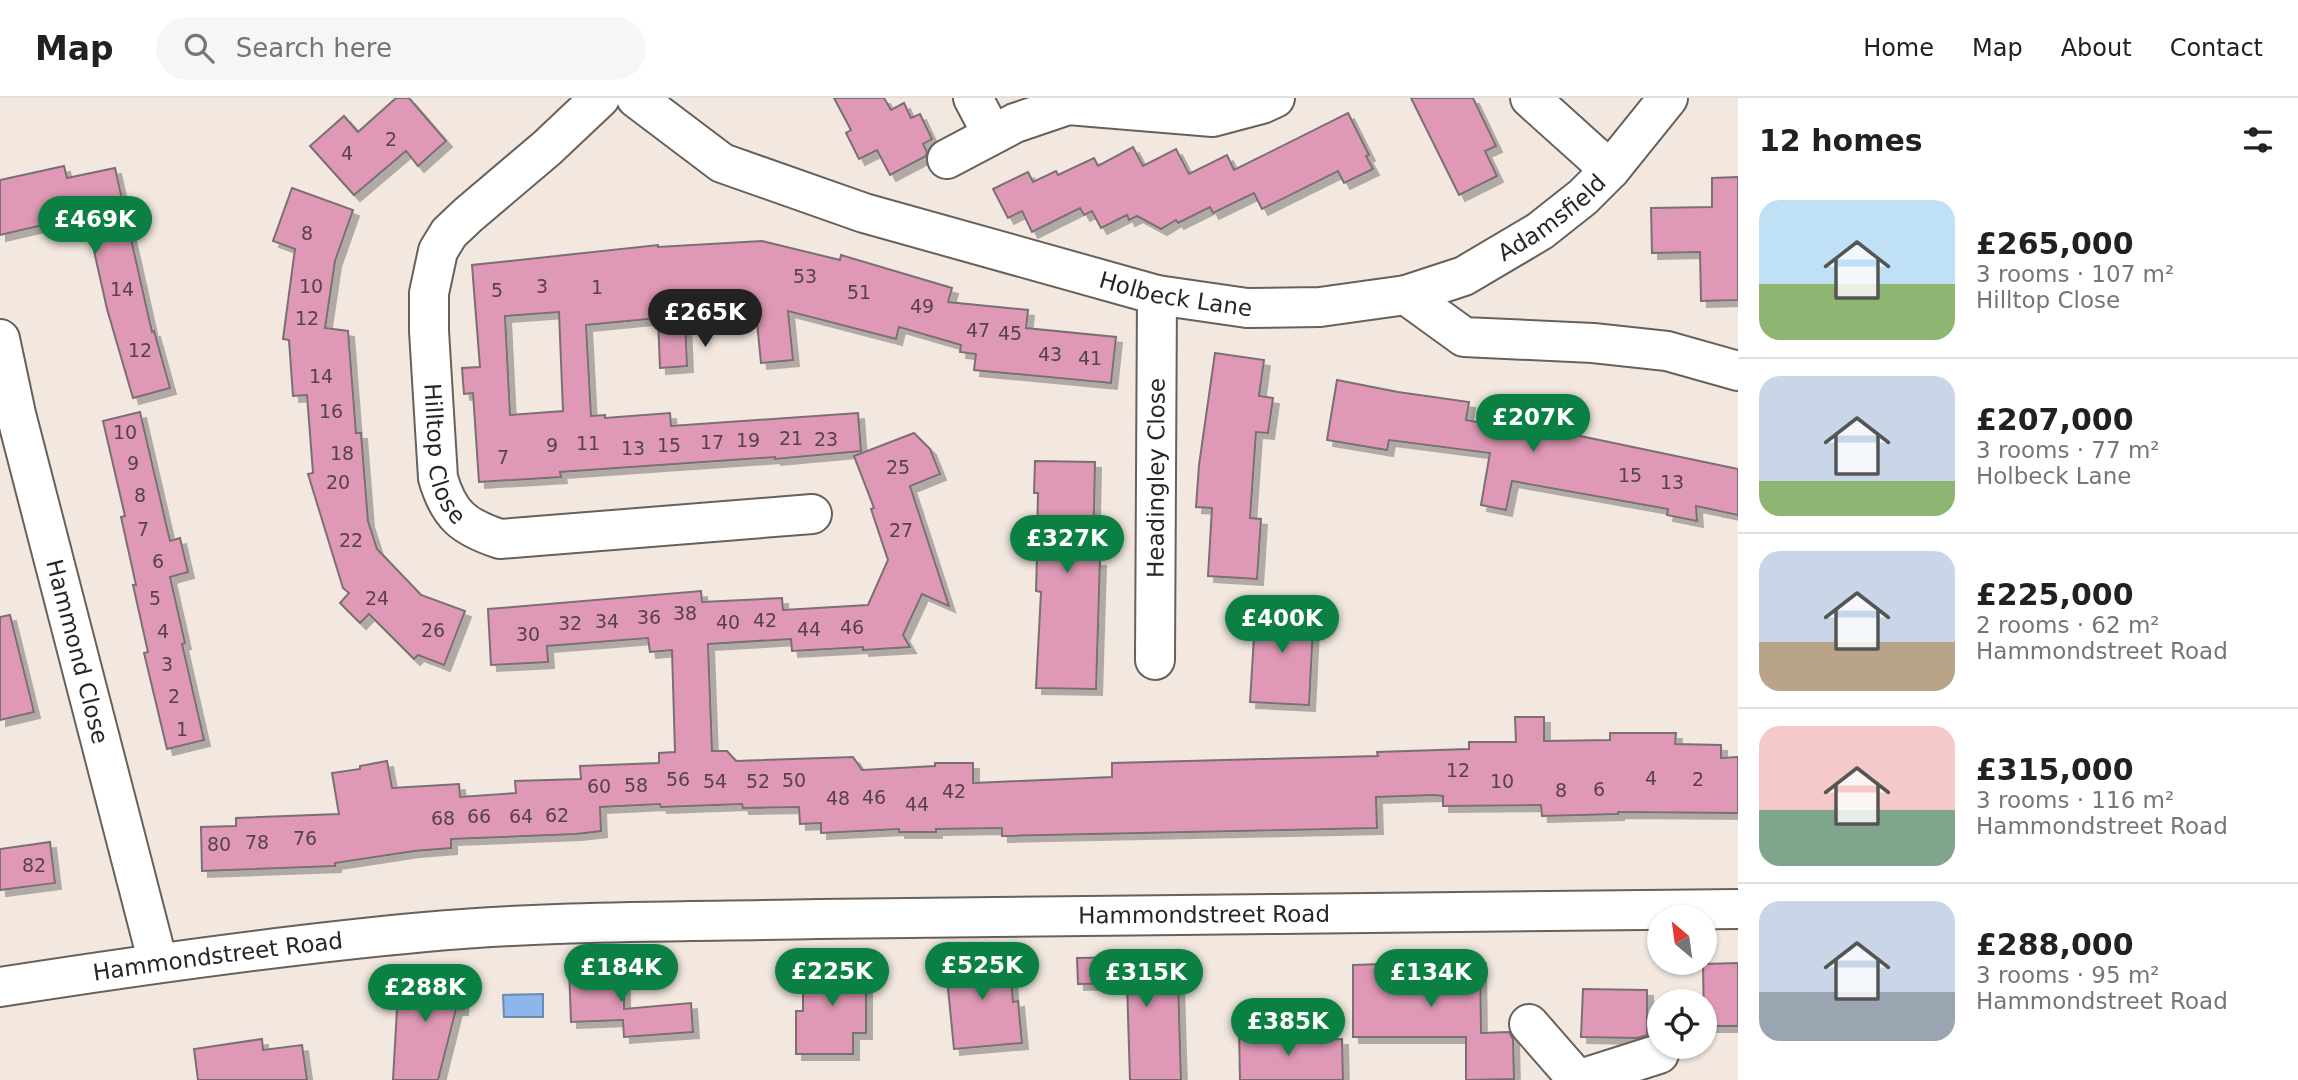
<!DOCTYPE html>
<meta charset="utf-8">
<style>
body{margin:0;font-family:"DejaVu Sans",sans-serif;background:#f6f6f6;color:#202124;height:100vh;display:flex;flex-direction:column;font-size:26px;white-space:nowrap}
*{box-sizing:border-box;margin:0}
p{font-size:23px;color:#757577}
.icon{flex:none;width:38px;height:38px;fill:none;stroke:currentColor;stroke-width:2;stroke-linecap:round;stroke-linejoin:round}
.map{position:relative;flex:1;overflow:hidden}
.side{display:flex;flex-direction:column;background:#fff;width:560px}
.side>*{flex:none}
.needle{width:46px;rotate:331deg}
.buttons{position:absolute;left:1647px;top:807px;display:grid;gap:14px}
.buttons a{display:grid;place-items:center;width:70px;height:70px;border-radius:50%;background:#fff;box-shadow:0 2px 5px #0004;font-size:35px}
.price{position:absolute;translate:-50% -60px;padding:0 16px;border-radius:24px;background:#0b8043;color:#fff;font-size:23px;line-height:46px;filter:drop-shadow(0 2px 4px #0008)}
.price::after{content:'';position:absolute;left:50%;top:42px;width:21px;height:16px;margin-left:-10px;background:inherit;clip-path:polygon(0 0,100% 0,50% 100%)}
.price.active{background:#222;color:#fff}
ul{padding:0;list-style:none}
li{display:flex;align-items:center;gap:21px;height:175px;padding:0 21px}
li+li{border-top:2px solid #e0e0e0}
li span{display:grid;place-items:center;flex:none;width:196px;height:140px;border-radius:21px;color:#555}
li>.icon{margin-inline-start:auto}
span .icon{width:84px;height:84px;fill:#fffc;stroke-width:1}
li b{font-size:30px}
h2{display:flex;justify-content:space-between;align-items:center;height:84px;padding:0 21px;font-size:30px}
header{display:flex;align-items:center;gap:42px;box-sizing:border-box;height:98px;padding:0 35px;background:#fff;border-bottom:2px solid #e0e0e0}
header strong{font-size:33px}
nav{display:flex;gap:38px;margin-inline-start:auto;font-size:24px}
.search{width:490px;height:63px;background:#f6f6f6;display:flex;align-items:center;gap:18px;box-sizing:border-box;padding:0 24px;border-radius:38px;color:#757577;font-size:26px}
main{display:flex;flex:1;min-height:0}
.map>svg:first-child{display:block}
.water{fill:#8bb7ed;stroke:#6d8bb0;stroke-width:2}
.building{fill:#df99b6;stroke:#7a6f73;stroke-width:2;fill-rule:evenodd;filter:url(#shadow)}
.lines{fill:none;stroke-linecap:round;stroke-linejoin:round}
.minor-casing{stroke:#686059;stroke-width:42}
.minor{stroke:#fff;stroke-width:38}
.labels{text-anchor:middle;stroke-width:5;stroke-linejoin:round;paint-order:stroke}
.number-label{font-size:19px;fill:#564247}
.street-label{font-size:23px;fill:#282522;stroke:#f2e8e0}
</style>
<header>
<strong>Map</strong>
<div class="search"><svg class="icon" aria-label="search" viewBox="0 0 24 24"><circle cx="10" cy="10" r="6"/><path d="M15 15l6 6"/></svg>Search here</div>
<nav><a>Home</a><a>Map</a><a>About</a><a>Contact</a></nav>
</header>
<main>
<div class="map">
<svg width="1738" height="982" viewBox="0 0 1738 982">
<defs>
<filter id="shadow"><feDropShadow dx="6" dy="6" stdDeviation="0" flood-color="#0004"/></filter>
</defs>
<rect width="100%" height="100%" fill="#f2e8e0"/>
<path class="water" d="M 543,896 L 543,919 L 504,919 L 503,897 Z"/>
<g class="building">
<path d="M 396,0 L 409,0 L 446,43 L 418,68 L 406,53 L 354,97 L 310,48 L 344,18 L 358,34 Z"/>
<path d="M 834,0 L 884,0 L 891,12 L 904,5 L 911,20 L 920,16 L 932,41 L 923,46 L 927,54 L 926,58 L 890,77 L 877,52 L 859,61 L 846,35 L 851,32 Z"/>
<path d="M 1411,0 L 1473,0 L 1496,48 L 1485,53 L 1497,78 L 1459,97 Z"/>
<path d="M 1348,15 L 1369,57 L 1366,58 L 1373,71 L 1344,85 L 1338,73 L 1262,111 L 1254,95 L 1213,115 L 1210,109 L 1178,125 L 1176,122 L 1161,131 L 1137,118 L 1129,122 L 1127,117 L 1101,130 L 1092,113 L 1084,117 L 1080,110 L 1032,134 L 1022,113 L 1008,120 L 993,91 L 1028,74 L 1033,84 L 1056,73 L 1058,77 L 1094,60 L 1098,68 L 1133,49 L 1143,68 L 1176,51 L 1189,76 L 1227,57 L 1234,72 Z"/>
<path d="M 64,68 L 67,80 L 115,70 L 152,234 L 154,233 L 170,290 L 133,300 L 107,211 L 86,117 L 0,137 L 0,82 Z"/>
<path d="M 1738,79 L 1738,202 L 1701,203 L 1700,154 L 1652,155 L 1651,110 L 1712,109 L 1712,80 Z"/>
<path d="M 292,90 L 353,112 L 335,163 L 325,230 L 348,233 L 356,335 L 361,335 L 368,423 L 377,451 L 421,497 L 465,513 L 444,567 L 418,557 L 414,561 L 369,516 L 360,525 L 340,505 L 349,495 L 343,490 L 308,376 L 313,375 L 307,297 L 293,298 L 289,242 L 283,241 L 295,151 L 273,143 Z"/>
<path d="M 762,143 L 840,162 L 841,157 L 952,190 L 948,204 L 1028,212 L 1026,230 L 1116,239 L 1111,285 L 974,272 L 976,256 L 960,254 L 961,247 L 899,229 L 896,241 L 788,213 L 793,262 L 761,265 L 756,214 L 685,219 L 687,268 L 674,269 L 660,270 L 658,220 L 586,227 L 591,318 L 605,317 L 605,320 L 670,315 L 671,328 L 858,315 L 861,353 L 775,361 L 775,359 L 560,374 L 561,379 L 479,384 L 473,295 L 464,296 L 462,270 L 480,269 L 472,167 L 658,147 L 658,149 ZM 559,214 L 563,313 L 510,317 L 505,218 Z"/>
<path d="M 1215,255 L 1264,262 L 1259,298 L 1273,300 L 1268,335 L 1256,334 L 1250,420 L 1261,421 L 1257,481 L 1208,478 L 1212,410 L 1196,409 L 1199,367 Z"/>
<path d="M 1337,282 L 1398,294 L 1469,304 L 1466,322 L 1541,336 L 1542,330 L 1738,371 L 1738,417 L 1696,408 L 1697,423 L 1667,417 L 1668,411 L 1512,383 L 1506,412 L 1481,407 L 1490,355 L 1389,342 L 1387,352 L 1327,342 Z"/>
<path d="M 140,314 L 170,443 L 180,440 L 188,474 L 170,479 L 185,545 L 182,546 L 204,642 L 167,651 L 144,555 L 148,554 L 133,487 L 136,487 L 121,419 L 125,418 L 103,323 Z"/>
<path d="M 914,335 L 930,351 L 940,376 L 910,388 L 949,508 L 922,496 L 903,537 L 910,549 L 863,552 L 863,549 L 792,553 L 791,541 L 708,546 L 712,653 L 727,653 L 736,663 L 853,659 L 862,672 L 935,668 L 935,665 L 973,665 L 973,685 L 1112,679 L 1112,665 L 1378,658 L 1377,654 L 1469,651 L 1469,644 L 1516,644 L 1515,619 L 1544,619 L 1544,643 L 1610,642 L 1610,635 L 1676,635 L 1675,646 L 1721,647 L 1721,660 L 1738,659 L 1738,715 L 1618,714 L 1618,716 L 1542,718 L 1541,707 L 1443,708 L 1443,698 L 1434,697 L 1376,699 L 1377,730 L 1002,738 L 1002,730 L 936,731 L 936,734 L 899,734 L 899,731 L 821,735 L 821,725 L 800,726 L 799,709 L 743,710 L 742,706 L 661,709 L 660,706 L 600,709 L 601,733 L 576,736 L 451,741 L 451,750 L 414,753 L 335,765 L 335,768 L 202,773 L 201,729 L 236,728 L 236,720 L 339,716 L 332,675 L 360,671 L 360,668 L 387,663 L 392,690 L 459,686 L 460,699 L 516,695 L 515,683 L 581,681 L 580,668 L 659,665 L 659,655 L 675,654 L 672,552 L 650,554 L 648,540 L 547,548 L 548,564 L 491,567 L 488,511 L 701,493 L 702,504 L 782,500 L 783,512 L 868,507 L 888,462 L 871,411 L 874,410 L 854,358 Z"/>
<path d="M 1035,363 L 1095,364 L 1093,462 L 1100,462 L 1096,591 L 1036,590 L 1041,494 L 1036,493 L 1037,458 L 1028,450 L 1037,444 L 1038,395 L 1034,395 Z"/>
<path d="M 1256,506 L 1314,509 L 1309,607 L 1250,604 Z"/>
<path d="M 10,517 L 34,614 L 0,622 L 0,519 Z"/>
<path d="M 50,744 L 55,785 L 0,792 L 0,751 Z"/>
<path d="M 1009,855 L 1013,904 L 1018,903 L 1022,945 L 954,951 L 945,860 Z"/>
<path d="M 1186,858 L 1186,883 L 1178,883 L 1181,982 L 1130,982 L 1127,885 L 1078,886 L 1077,860 Z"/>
<path d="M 1480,859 L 1481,935 L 1509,934 L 1513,941 L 1514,981 L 1466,982 L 1466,939 L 1353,939 L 1353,867 L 1413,865 L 1413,860 Z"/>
<path d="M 803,864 L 866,864 L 866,935 L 853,935 L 853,956 L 796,956 L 796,913 L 803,913 Z"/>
<path d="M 1738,865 L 1738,928 L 1704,928 L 1703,866 Z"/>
<path d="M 624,867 L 624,911 L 691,905 L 693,934 L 624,939 L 623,922 L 571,924 L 569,868 Z"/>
<path d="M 399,876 L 464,879 L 462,911 L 456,911 L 438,982 L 393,982 Z"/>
<path d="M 1583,891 L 1647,892 L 1647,937 L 1637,940 L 1581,939 Z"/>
<path d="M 1239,931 L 1277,931 L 1277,943 L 1342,941 L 1343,982 L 1240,982 Z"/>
<path d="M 262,941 L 263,952 L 302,947 L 307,982 L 198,982 L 194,951 Z"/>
</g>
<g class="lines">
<defs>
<g id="minor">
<path id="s1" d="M 600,0 L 547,50 L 468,117 L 449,135 L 438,153 L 429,195 L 429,233 L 438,380 C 449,418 464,429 500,441 L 812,416"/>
<path id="s2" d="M 636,0 L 722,65 L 864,115 L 1157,197 L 1247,210 L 1320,209 L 1406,197 L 1464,178 L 1540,133 L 1583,99 L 1610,72 L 1668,0"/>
<path d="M 973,0 L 992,36"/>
<path d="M 1530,0 L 1610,72"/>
<path d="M 947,61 L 1015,25 L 1068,7 L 1213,19 L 1262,6 L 1275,0"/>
<path d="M 1406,197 L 1464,239 L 1593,245 L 1667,253 L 1738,273"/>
<path id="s3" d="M 0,241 L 16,316 L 158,865"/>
<path id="s4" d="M 1155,562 L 1157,197"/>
<path id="s5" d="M 0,889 C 141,867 283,847 425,834 C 556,822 688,824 819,821 C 1125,815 1432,817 1738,811"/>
<path d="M 1529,926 L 1577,981"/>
<path d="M 1577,982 L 1659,956"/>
</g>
</defs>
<use href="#minor" class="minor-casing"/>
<use href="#minor" class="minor"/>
</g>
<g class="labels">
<g class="number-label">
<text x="391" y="48">2</text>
<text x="347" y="62">4</text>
<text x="307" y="142">8</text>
<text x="805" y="185">53</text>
<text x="311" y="195">10</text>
<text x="542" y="195">3</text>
<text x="597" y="196">1</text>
<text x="122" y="198">14</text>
<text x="497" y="199">5</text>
<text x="859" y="201">51</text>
<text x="922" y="215">49</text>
<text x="307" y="227">12</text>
<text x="978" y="239">47</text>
<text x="1010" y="242">45</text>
<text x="140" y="259">12</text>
<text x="1050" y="263">43</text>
<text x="1090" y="267">41</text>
<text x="321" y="285">14</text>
<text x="331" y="320">16</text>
<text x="125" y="341">10</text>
<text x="791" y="347">21</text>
<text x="826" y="348">23</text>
<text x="748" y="349">19</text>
<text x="712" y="351">17</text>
<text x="588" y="352">11</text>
<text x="552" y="354">9</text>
<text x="669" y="354">15</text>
<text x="633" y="357">13</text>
<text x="342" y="362">18</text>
<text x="503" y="366">7</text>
<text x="133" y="372">9</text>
<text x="898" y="376">25</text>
<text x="1630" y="384">15</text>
<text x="338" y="391">20</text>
<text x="1672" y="391">13</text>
<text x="140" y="404">8</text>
<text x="143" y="438">7</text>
<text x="901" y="439">27</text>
<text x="351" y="449">22</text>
<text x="158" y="470">6</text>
<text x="155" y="507">5</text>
<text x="377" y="507">24</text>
<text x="685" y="522">38</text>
<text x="649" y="526">36</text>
<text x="765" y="529">42</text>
<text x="607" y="530">34</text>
<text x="728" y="531">40</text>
<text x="570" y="532">32</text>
<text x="852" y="536">46</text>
<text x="809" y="538">44</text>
<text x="433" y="539">26</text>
<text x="163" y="540">4</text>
<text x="528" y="543">30</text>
<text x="167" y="573">3</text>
<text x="174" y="605">2</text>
<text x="182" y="638">1</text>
<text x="1458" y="679">12</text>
<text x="1651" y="687">4</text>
<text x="678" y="688">56</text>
<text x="1698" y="688">2</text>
<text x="794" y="689">50</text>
<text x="715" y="690">54</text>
<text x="758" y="690">52</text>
<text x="1502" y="690">10</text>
<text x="636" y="694">58</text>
<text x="599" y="695">60</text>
<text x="1599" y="698">6</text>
<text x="1561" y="699">8</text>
<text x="954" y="700">42</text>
<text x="874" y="706">46</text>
<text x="838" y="707">48</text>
<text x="917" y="713">44</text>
<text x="557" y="724">62</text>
<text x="479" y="725">66</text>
<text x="521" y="725">64</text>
<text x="443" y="727">68</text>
<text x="305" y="747">76</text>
<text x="257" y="751">78</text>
<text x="219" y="753">80</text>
<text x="34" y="774">82</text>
</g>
<g class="street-label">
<text dy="8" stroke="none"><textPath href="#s2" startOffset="980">Adamsfield</textPath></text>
<text dy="8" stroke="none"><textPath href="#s2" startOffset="581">Holbeck Lane</textPath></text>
<text dy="8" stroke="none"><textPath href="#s1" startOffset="429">Hilltop Close</textPath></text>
<text dy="8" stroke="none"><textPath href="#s4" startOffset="182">Headingley Close</textPath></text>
<text dy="8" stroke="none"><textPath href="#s3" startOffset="322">Hammond Close</textPath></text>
<text dy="8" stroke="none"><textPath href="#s5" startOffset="1208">Hammondstreet Road</textPath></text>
<text dy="8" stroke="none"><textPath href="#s5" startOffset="220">Hammondstreet Road</textPath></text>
</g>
</g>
</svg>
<div class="buttons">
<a><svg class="needle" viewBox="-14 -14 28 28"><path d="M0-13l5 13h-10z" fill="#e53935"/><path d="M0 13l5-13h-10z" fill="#757577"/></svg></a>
<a><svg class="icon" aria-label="locate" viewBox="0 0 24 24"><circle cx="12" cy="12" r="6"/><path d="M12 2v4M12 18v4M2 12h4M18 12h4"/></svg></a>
</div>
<b class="price" style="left:95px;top:158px">£469K</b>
<b class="price active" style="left:705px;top:251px">£265K</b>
<b class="price" style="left:1533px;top:356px">£207K</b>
<b class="price" style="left:1067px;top:477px">£327K</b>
<b class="price" style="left:1282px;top:557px">£400K</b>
<b class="price" style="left:982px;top:904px">£525K</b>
<b class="price" style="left:621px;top:906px">£184K</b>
<b class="price" style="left:832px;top:910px">£225K</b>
<b class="price" style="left:1146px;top:911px">£315K</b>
<b class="price" style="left:1431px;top:911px">£134K</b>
<b class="price" style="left:425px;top:926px">£288K</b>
<b class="price" style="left:1288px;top:960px">£385K</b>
</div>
<section class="side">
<h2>12 homes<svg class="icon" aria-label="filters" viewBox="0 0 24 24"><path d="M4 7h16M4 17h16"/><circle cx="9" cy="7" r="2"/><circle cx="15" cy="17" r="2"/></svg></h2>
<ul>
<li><span style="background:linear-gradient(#bfe0f5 60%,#8fb573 0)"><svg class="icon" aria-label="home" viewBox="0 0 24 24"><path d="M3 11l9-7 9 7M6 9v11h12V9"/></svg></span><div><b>£265,000</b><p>3 rooms · 107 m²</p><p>Hilltop Close</p></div></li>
<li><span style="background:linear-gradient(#c9d6e8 75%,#8fb573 0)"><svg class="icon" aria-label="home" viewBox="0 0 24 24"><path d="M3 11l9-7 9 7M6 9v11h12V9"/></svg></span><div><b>£207,000</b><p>3 rooms · 77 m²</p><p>Holbeck Lane</p></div></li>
<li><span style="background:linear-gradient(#c9d6e8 65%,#b9a48a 0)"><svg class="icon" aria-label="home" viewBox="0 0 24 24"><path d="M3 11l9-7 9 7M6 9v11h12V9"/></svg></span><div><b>£225,000</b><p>2 rooms · 62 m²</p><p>Hammondstreet Road</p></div></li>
<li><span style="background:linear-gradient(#f6c9c9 60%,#7fa58c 0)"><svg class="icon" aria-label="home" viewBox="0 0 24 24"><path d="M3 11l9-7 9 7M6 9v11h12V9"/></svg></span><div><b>£315,000</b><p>3 rooms · 116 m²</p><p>Hammondstreet Road</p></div></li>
<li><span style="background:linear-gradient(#c9d6e8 65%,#9aa5b1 0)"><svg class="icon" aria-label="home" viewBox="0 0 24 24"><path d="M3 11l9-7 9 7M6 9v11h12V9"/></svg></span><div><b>£288,000</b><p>3 rooms · 95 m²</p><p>Hammondstreet Road</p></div></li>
</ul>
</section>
</main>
